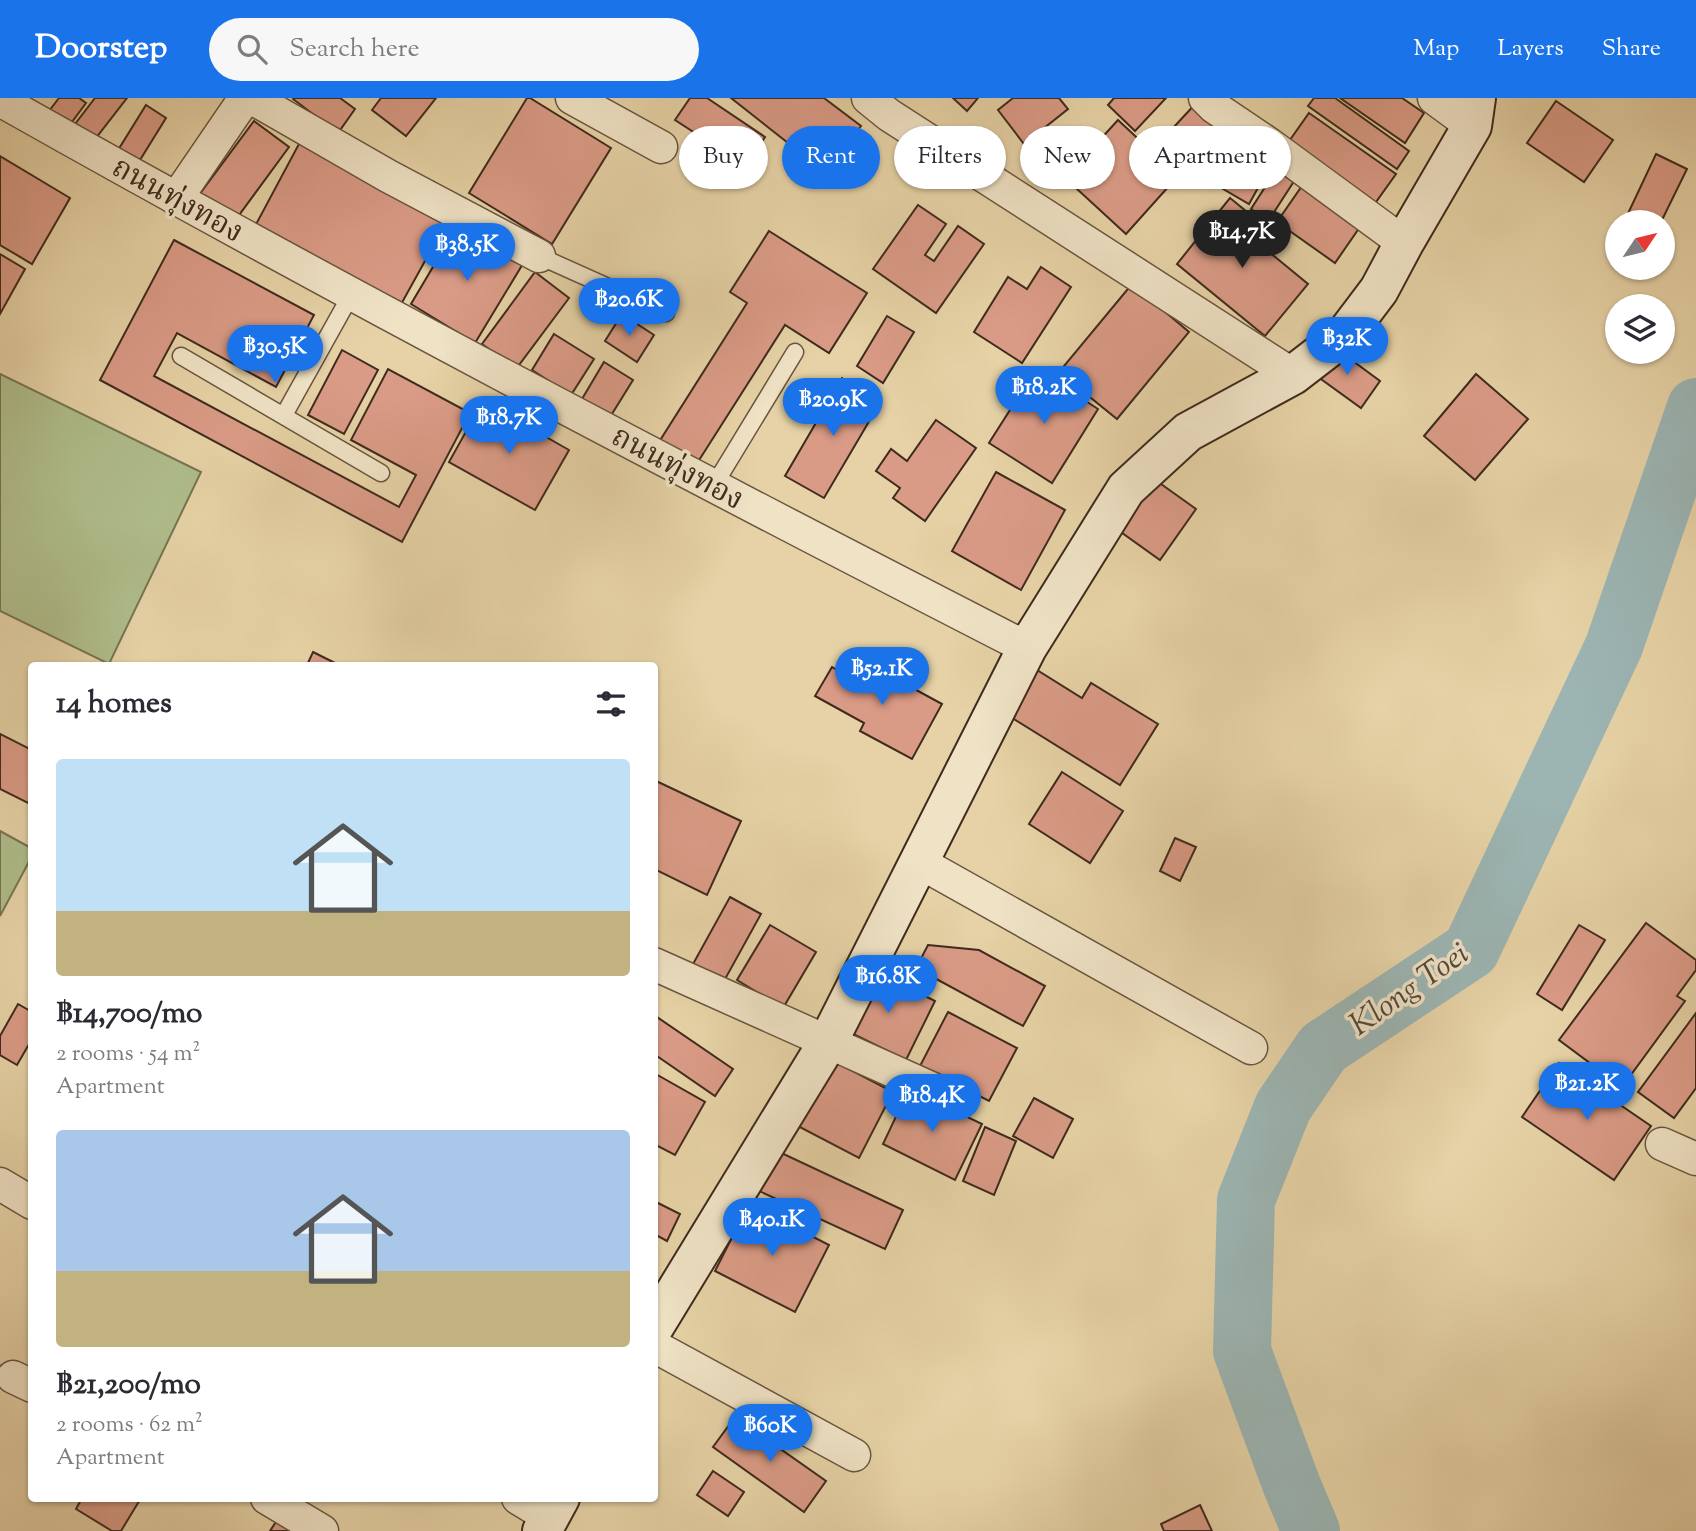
<!DOCTYPE html>
<meta charset="utf-8">
<style>
body{margin:0;font-family:"Sorts Mill Goudy","Noto Serif Thai",serif;background:#f7f7f7;color:#2b2b33;height:100vh;display:flex;flex-direction:column;font-size:26px;white-space:nowrap}
*{box-sizing:border-box;margin:0}
p{font-size:23px;color:#7c7c81}
.icon{flex:none;width:38px;height:38px;fill:none;stroke:currentColor;stroke-width:2;stroke-linecap:round;stroke-linejoin:round}
.map{position:relative;flex:1;overflow:hidden}
.details{position:absolute;left:28px;top:564px;width:630px;height:840px;display:flex;flex-direction:column;background:#fff;border-radius:7px;box-shadow:0 2px 5px #0004}
.details>*{flex:none}
.guide{position:absolute;left:679px;top:28px;width:665px;height:63px;display:flex;gap:14px}
.needle{width:46px;rotate:55deg}
.buttons{position:absolute;left:1605px;top:112px;display:grid;gap:14px}
.buttons a{display:grid;place-items:center;width:70px;height:70px;border-radius:50%;background:#fff;box-shadow:0 2px 5px #0004;font-size:35px}
.price{position:absolute;translate:-50% -60px;padding:0 16px;border-radius:24px;background:#1a73e8;color:#fff;font-size:23px;line-height:46px;filter:drop-shadow(0 2px 4px #0008)}
.price::after{content:'';position:absolute;left:50%;top:42px;width:21px;height:16px;margin-left:-10px;background:inherit;clip-path:polygon(0 0,100% 0,50% 100%)}
.price.active{background:#222;color:#fff}
ul{padding:0;list-style:none}
li{display:grid;align-content:center;gap:14px;height:371px;padding:0 28px}
li span{display:grid;place-items:center;height:217px;border-radius:7px;color:#555}
li>.icon{margin-inline-start:auto}
span .icon{width:126px;height:126px;fill:#fffc;stroke-width:1}
li b{font-size:30px}
h2{display:flex;justify-content:space-between;align-items:center;height:84px;padding:0 28px;font-size:30px}
.chip{padding:0 24px;border-radius:32px;background:#fff;box-shadow:0 2px 5px #0004;font-size:24px;line-height:63px}
.chip.active{background:#1a73e8;color:#fff}
header{display:flex;align-items:center;gap:42px;box-sizing:border-box;height:98px;padding:0 35px;background:#1a73e8;color:#fff}
header strong{font-size:33px}
nav{display:flex;gap:38px;margin-inline-start:auto;font-size:24px}
.search{width:490px;height:63px;background:#f7f7f7;display:flex;align-items:center;gap:18px;box-sizing:border-box;padding:0 24px;border-radius:38px;color:#7c7c81;font-size:26px}
.map>svg:first-child{display:block}
.green{fill:#afbd8b;stroke:#777454;stroke-width:2}
.lines{fill:none;stroke-linecap:round;stroke-linejoin:round}
.river{stroke:#9cb5b3;stroke-width:58}
.building{fill:#da9b86;stroke:#3f2b1d;stroke-width:2}
.lane-casing{stroke:#69553f;stroke-width:19}
.street-casing{stroke:#69553f;stroke-width:35}
.secondary-casing{stroke:#3f2b1d;stroke-width:42}
.lane{stroke:#efe2c5;stroke-width:16}
.street{stroke:#efe2c5;stroke-width:32}
.secondary{stroke:#efe2c5;stroke-width:38}
.labels{text-anchor:middle;stroke-width:7;stroke-linejoin:round;paint-order:stroke}
.street-label{font-size:30px;fill:#3f2b1d;stroke:#efe2c5}
.water-label{font-size:32px;font-style:italic;fill:#52473b;stroke:#efe2c5}
</style>
<header>
<strong>Doorstep</strong>
<div class="search"><svg class="icon" aria-label="search" viewBox="0 0 24 24"><circle cx="10" cy="10" r="6"/><path d="M15 15l6 6"/></svg>Search here</div>
<nav><a>Map</a><a>Layers</a><a>Share</a></nav>
</header>
<div class="map">
<svg width="1696" height="1433" viewBox="0 0 1696 1433">
<rect width="100%" height="100%" fill="#e6d2a6"/>
<filter id="stains"><feTurbulence type="fractalNoise" baseFrequency=".00286" numOctaves="4"/><feColorMatrix values="0 0 0 0 .2 0 0 0 0 .09 0 0 0 0 .02 0 0 0 .5 -.17"/></filter>
<radialGradient id="worn" r=".72"><stop offset=".6" stop-color="#630" stop-opacity="0"/><stop offset="1" stop-color="#630" stop-opacity=".3"/></radialGradient>
<g class="green">
<path d="M 0,276 L 201,374 L 109,566 L 0,513 Z"/>
<path d="M 0,733 L 31,750 L 32,758 L 0,818 Z"/>
</g>
<g class="lines">
<path class="river" d="M 1311,1433 L 1292,1388 L 1242,1253 L 1246,1102 L 1283,1009 L 1323,950 L 1471,852 L 1614,548 L 1696,309"/>
</g>
<g class="building">
<path d="M 59,0 L 79,0 L 86,5 L 66,32 L 46,17 Z"/>
<path d="M 95,0 L 127,0 L 92,45 L 72,30 Z"/>
<path d="M 294,0 L 340,0 L 355,11 L 338,35 L 293,1 Z"/>
<path d="M 381,0 L 436,0 L 406,38 L 372,12 Z"/>
<path d="M 527,0 L 530,0 L 611,50 L 552,146 L 469,95 Z"/>
<path d="M 690,0 L 707,0 L 765,39 L 746,68 L 675,22 Z"/>
<path d="M 731,0 L 824,0 L 861,28 L 825,74 Z"/>
<path d="M 953,0 L 978,0 L 967,13 Z"/>
<path d="M 1013,0 L 1059,0 L 1068,11 L 1024,46 L 998,12 Z"/>
<path d="M 1114,0 L 1166,0 L 1135,33 L 1108,7 Z"/>
<path d="M 1314,0 L 1335,0 L 1409,53 L 1397,71 L 1308,8 Z"/>
<path d="M 1340,0 L 1402,0 L 1424,15 L 1405,45 Z"/>
<path d="M 1198,3 L 1236,38 L 1198,80 L 1160,44 Z"/>
<path d="M 1556,3 L 1613,42 L 1584,84 L 1527,45 Z"/>
<path d="M 146,7 L 166,20 L 135,70 L 115,57 Z"/>
<path d="M 1309,15 L 1396,76 L 1371,111 L 1285,49 Z"/>
<path d="M 1118,22 L 1178,78 L 1126,136 L 1065,80 Z"/>
<path d="M 254,23 L 289,49 L 234,124 L 199,97 Z"/>
<path d="M 300,44 L 446,125 L 399,210 L 254,130 Z"/>
<path d="M 1242,46 L 1273,63 L 1249,106 L 1218,88 Z"/>
<path d="M 1656,56 L 1687,71 L 1661,124 L 1624,124 Z"/>
<path d="M 0,58 L 70,100 L 32,166 L 0,147 Z"/>
<path d="M 1280,66 L 1298,77 L 1269,122 L 1251,111 Z"/>
<path d="M 1304,85 L 1362,126 L 1335,165 L 1277,124 Z"/>
<path d="M 1230,100 L 1258,123 L 1236,150 L 1246,157 L 1257,144 L 1308,186 L 1265,238 L 1177,166 Z"/>
<path d="M 918,107 L 946,126 L 925,157 L 934,163 L 958,128 L 984,146 L 936,215 L 873,171 Z"/>
<path d="M 459,125 L 524,164 L 475,245 L 411,206 Z"/>
<path d="M 769,133 L 867,195 L 829,255 L 785,227 L 696,367 L 659,344 L 747,205 L 730,194 Z"/>
<path d="M 174,142 L 314,217 L 276,289 L 177,235 L 154,278 L 399,409 L 416,377 L 351,342 L 388,271 L 470,315 L 402,444 L 100,282 Z"/>
<path d="M 0,156 L 25,171 L 0,216 Z"/>
<path d="M 1041,169 L 1071,189 L 1022,265 L 974,234 L 1008,179 L 1027,191 Z"/>
<path d="M 535,174 L 569,200 L 516,271 L 482,246 Z"/>
<path d="M 1132,186 L 1189,234 L 1117,321 L 1059,274 Z"/>
<path d="M 622,216 L 654,237 L 637,264 L 605,243 Z"/>
<path d="M 887,218 L 914,234 L 883,285 L 857,268 Z"/>
<path d="M 554,236 L 594,261 L 571,297 L 532,272 Z"/>
<path d="M 1334,249 L 1380,283 L 1361,310 L 1314,276 Z"/>
<path d="M 342,252 L 378,272 L 344,336 L 308,317 Z"/>
<path d="M 604,264 L 633,282 L 610,319 L 582,301 Z"/>
<path d="M 1036,271 L 1098,311 L 1052,385 L 989,345 Z"/>
<path d="M 1476,276 L 1528,321 L 1475,382 L 1424,338 Z"/>
<path d="M 842,280 L 881,303 L 824,400 L 785,378 Z"/>
<path d="M 483,303 L 569,352 L 535,412 L 449,364 Z"/>
<path d="M 936,322 L 976,350 L 925,423 L 893,400 L 900,390 L 876,373 L 891,351 L 907,363 Z"/>
<path d="M 996,374 L 1065,412 L 1021,492 L 952,453 Z"/>
<path d="M 1154,381 L 1196,411 L 1160,462 L 1118,432 Z"/>
<path d="M 313,554 L 339,567 L 307,567 Z"/>
<path d="M 863,563 L 942,606 L 912,661 L 860,633 L 864,625 L 815,598 L 832,569 L 853,581 Z"/>
<path d="M 1029,567 L 1082,600 L 1091,585 L 1158,626 L 1120,687 L 1001,613 Z"/>
<path d="M 0,636 L 32,652 L 32,707 L 0,691 Z"/>
<path d="M 1062,674 L 1123,713 L 1090,765 L 1029,726 Z"/>
<path d="M 654,682 L 741,723 L 707,797 L 654,771 Z"/>
<path d="M 1175,740 L 1196,749 L 1180,783 L 1160,773 Z"/>
<path d="M 730,799 L 761,816 L 724,883 L 693,866 Z"/>
<path d="M 1646,825 L 1696,862 L 1696,872 L 1677,898 L 1685,903 L 1622,989 L 1559,942 Z"/>
<path d="M 770,827 L 816,854 L 783,910 L 737,882 Z"/>
<path d="M 1579,827 L 1605,842 L 1562,912 L 1537,896 Z"/>
<path d="M 928,847 L 979,852 L 1045,888 L 1023,928 L 916,870 Z"/>
<path d="M 871,871 L 935,903 L 906,962 L 841,930 Z"/>
<path d="M 18,906 L 32,914 L 32,941 L 17,967 L 0,957 L 0,938 Z"/>
<path d="M 948,914 L 1017,950 L 989,1003 L 920,968 Z"/>
<path d="M 1696,915 L 1696,990 L 1674,1020 L 1638,994 Z"/>
<path d="M 654,917 L 733,971 L 715,998 L 654,956 Z"/>
<path d="M 828,960 L 893,994 L 859,1060 L 794,1026 Z"/>
<path d="M 1559,965 L 1651,1028 L 1614,1082 L 1522,1019 Z"/>
<path d="M 654,975 L 705,1004 L 675,1057 L 656,1047 L 654,1050 Z"/>
<path d="M 909,991 L 982,1026 L 955,1082 L 883,1046 Z"/>
<path d="M 1034,1000 L 1073,1021 L 1053,1060 L 1013,1038 Z"/>
<path d="M 985,1029 L 1016,1043 L 994,1097 L 963,1083 Z"/>
<path d="M 775,1052 L 903,1112 L 885,1151 L 757,1092 Z"/>
<path d="M 654,1103 L 680,1116 L 667,1143 L 654,1136 Z"/>
<path d="M 749,1106 L 829,1147 L 795,1214 L 715,1173 Z"/>
<path d="M 735,1319 L 826,1383 L 804,1414 L 713,1349 Z"/>
<path d="M 713,1373 L 744,1394 L 728,1418 L 697,1397 Z"/>
<path d="M 82,1400 L 141,1400 L 121,1433 L 112,1433 L 76,1411 Z"/>
<path d="M 1200,1407 L 1212,1433 L 1164,1433 L 1161,1426 Z"/>
<path d="M 281,1416 L 308,1433 L 270,1433 Z"/>
</g>
<g class="lines">
<defs>
<g id="lane">
<path d="M 539,158 L 666,215"/>
<path d="M 181,258 L 381,375"/>
<path d="M 284,317 L 352,195"/>
<path d="M 713,389 L 795,254"/>
</g>
<g id="street">
<path d="M 252,0 L 388,78 L 539,158"/>
<path d="M 572,0 L 661,49"/>
<path d="M 868,0 L 889,17 L 1293,277"/>
<path d="M 1205,0 L 1214,9 L 1269,46 L 1404,145"/>
<path d="M 1434,0 L 1472,28"/>
<path d="M 0,2 C 338,193 682,373 1027,550"/>
<path d="M 176,101 L 245,0"/>
<path d="M 919,764 L 1251,950"/>
<path d="M 654,866 L 953,1000"/>
<path d="M 1662,1046 L 1696,1061"/>
<path d="M 0,1086 L 32,1105"/>
<path d="M 654,1248 L 854,1357"/>
<path d="M 13,1279 L 32,1288"/>
<path d="M 267,1400 L 322,1433"/>
<path d="M 518,1400 L 549,1419"/>
</g>
<g id="secondary">
<path d="M 654,1229 L 828,944 L 1027,550 L 1126,391 L 1188,334 L 1293,277 L 1345,237 L 1379,192 L 1404,145 L 1472,28 L 1476,0"/>
<path d="M 542,1433 L 560,1400"/>
</g>
</defs>
<use href="#lane" class="lane-casing"/>
<use href="#street" class="street-casing"/>
<use href="#secondary" class="secondary-casing"/>
<use href="#lane" class="lane"/>
<use href="#street" class="street"/>
<use href="#secondary" class="secondary"/>
</g>
<g class="labels">
<g class="street-label">
<text transform="translate(178 101) rotate(29)" y="10">ถนนทุ่งทอง</text>
<text transform="translate(678 369) rotate(28)" y="10">ถนนทุ่งทอง</text>
</g>
<g class="water-label">
<text transform="translate(1408 890) rotate(-35)" y="11">Klong Toei</text>
</g>
</g>
<rect width="100%" height="100%" filter="url(#stains)"/>
<rect width="100%" height="100%" fill="url(#worn)"/>
</svg>
<div class="buttons">
<a><svg class="needle" viewBox="-14 -14 28 28"><path d="M0-13l5 13h-10z" fill="#e53935"/><path d="M0 13l5-13h-10z" fill="#7c7c81"/></svg></a>
<a><svg class="icon" aria-label="layers" viewBox="0 0 24 24"><path d="M12 4l9 5-9 5-9-5zM3 14l9 5 9-5"/></svg></a>
</div>
<b class="price active" style="left:1242px;top:172px">฿14.7K</b>
<b class="price" style="left:467px;top:185px">฿38.5K</b>
<b class="price" style="left:629px;top:240px">฿20.6K</b>
<b class="price" style="left:1347px;top:279px">฿32K</b>
<b class="price" style="left:275px;top:287px">฿30.5K</b>
<b class="price" style="left:1044px;top:328px">฿18.2K</b>
<b class="price" style="left:833px;top:340px">฿20.9K</b>
<b class="price" style="left:509px;top:358px">฿18.7K</b>
<b class="price" style="left:882px;top:609px">฿52.1K</b>
<b class="price" style="left:888px;top:917px">฿16.8K</b>
<b class="price" style="left:1587px;top:1024px">฿21.2K</b>
<b class="price" style="left:932px;top:1036px">฿18.4K</b>
<b class="price" style="left:772px;top:1160px">฿40.1K</b>
<b class="price" style="left:770px;top:1366px">฿60K</b>
<div class="guide">
<a class="chip">Buy</a>
<a class="chip active">Rent</a>
<a class="chip">Filters</a>
<a class="chip">New</a>
<a class="chip">Apartment</a>
</div>
<section class="details">
<h2>14 homes<svg class="icon" aria-label="filters" viewBox="0 0 24 24"><path d="M4 7h16M4 17h16"/><circle cx="9" cy="7" r="2"/><circle cx="15" cy="17" r="2"/></svg></h2>
<ul>
<li><span style="background:linear-gradient(#bfe0f5 70%,#c2b280 0)"><svg class="icon" aria-label="home" viewBox="0 0 24 24"><path d="M3 11l9-7 9 7M6 9v11h12V9"/></svg></span><div><b>฿14,700/mo</b><p>2 rooms · 54 m²</p><p>Apartment</p></div></li>
<li><span style="background:linear-gradient(#a9c7e8 65%,#c2b280 0)"><svg class="icon" aria-label="home" viewBox="0 0 24 24"><path d="M3 11l9-7 9 7M6 9v11h12V9"/></svg></span><div><b>฿21,200/mo</b><p>2 rooms · 62 m²</p><p>Apartment</p></div></li>
</ul>
</section>
</div>
